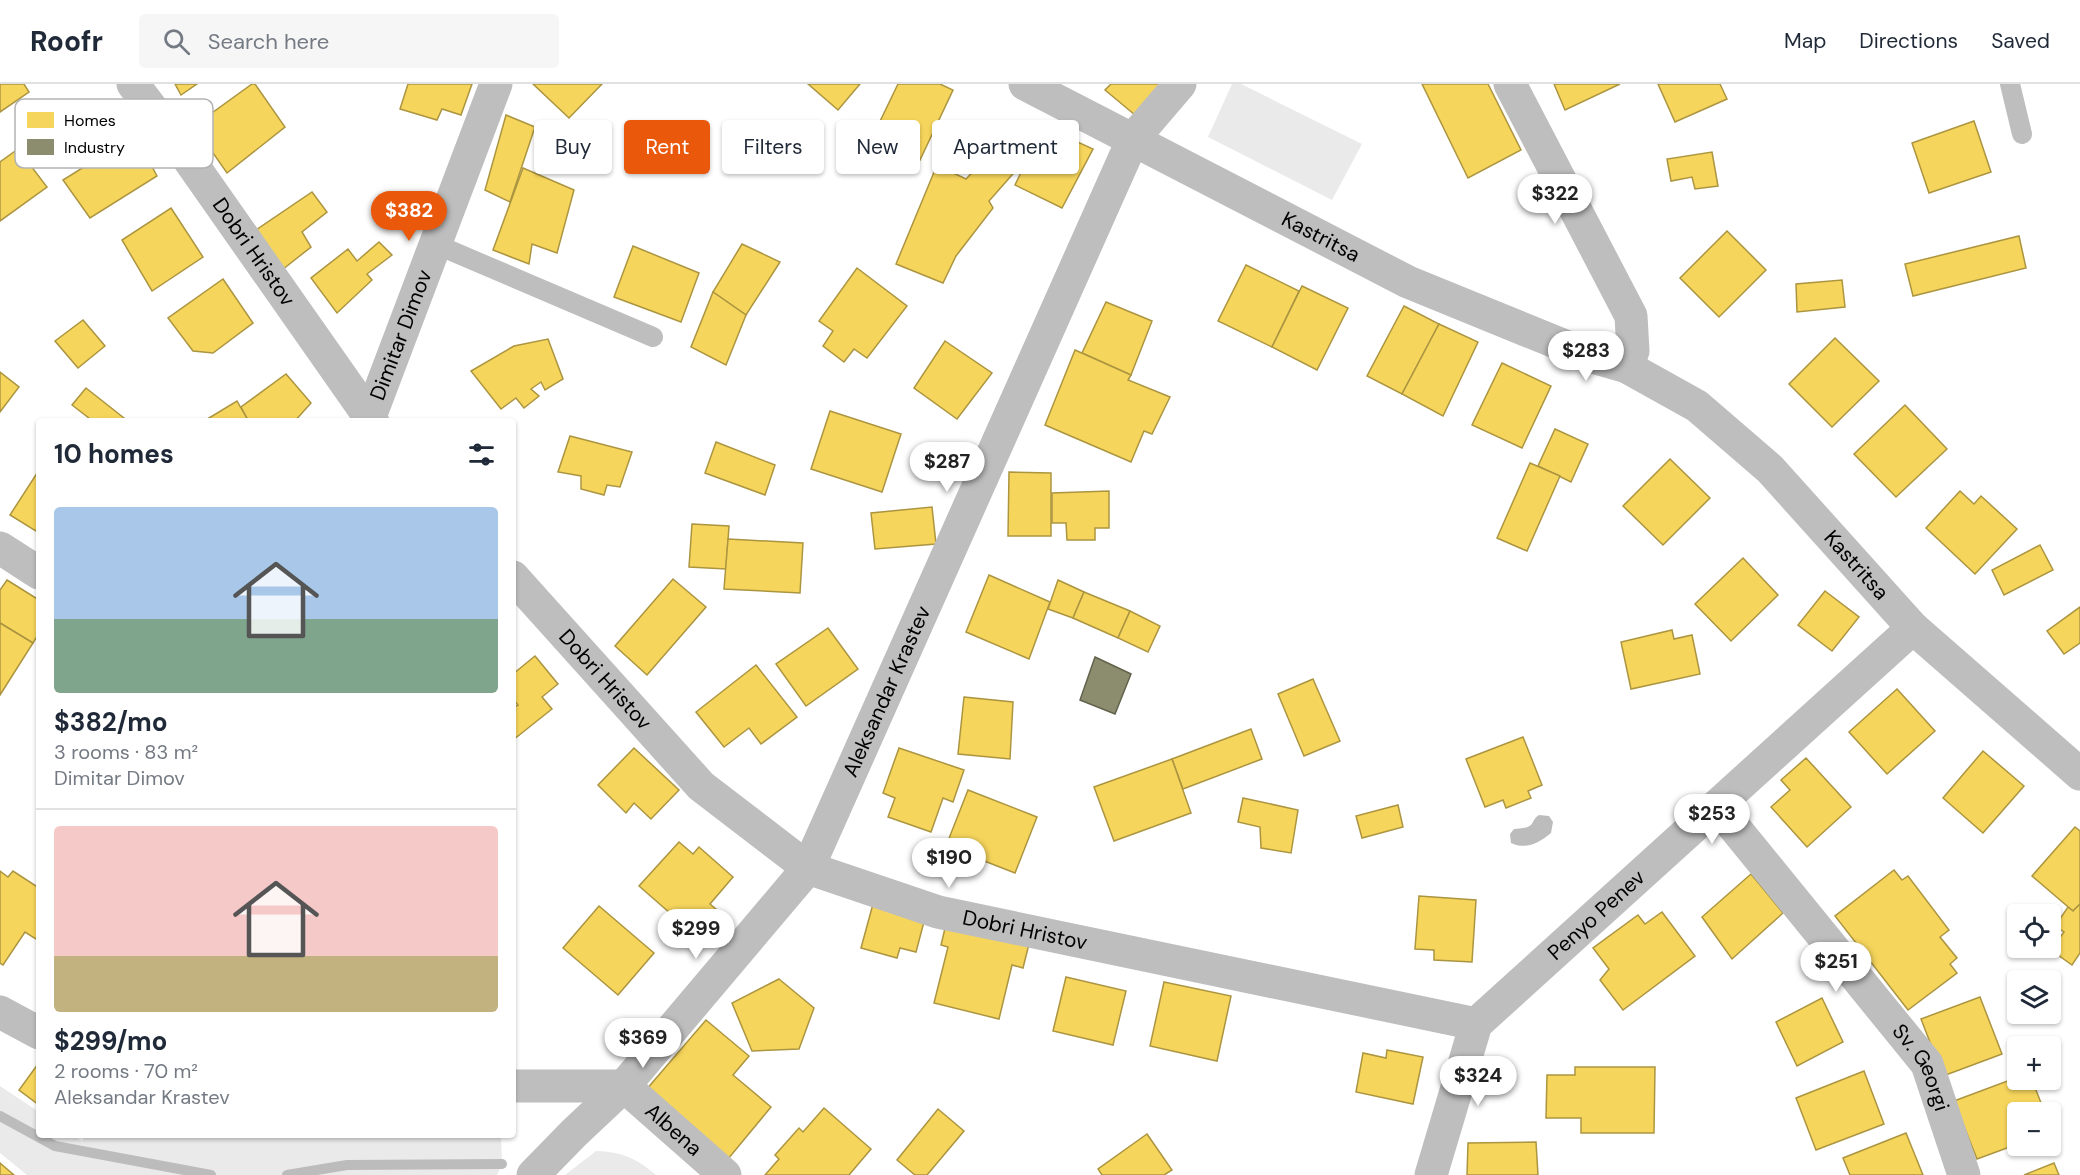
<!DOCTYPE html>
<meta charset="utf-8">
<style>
body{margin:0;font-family:"DM Sans",sans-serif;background:#f6f6f7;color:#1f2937;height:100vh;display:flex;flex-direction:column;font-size:22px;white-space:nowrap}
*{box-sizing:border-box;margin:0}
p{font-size:20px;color:#747a83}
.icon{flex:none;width:33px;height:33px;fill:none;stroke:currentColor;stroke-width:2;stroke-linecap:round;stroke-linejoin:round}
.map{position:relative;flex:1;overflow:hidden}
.sheet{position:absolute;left:36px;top:334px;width:480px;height:720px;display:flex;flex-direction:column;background:#fff;border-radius:6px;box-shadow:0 2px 4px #0004}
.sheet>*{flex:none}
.banner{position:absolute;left:534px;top:36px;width:570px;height:54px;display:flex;gap:12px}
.tools{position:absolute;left:2007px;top:820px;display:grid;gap:12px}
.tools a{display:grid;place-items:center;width:54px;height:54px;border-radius:6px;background:#fff;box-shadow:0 2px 4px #0004;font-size:30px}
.price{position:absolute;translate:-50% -51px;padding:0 14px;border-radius:21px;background:#fff;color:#222;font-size:20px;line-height:39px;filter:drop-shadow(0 2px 3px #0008)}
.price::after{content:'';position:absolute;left:50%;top:36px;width:18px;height:14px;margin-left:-9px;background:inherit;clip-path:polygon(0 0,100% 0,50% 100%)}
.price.active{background:#ea580c;color:#fff}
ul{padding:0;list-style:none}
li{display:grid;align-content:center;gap:12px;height:318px;padding:0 18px}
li+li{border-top:2px solid #e0e1e3}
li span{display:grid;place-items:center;height:186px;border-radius:6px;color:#555}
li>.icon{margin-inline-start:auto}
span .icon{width:108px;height:108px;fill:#fffc;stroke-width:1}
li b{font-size:26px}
h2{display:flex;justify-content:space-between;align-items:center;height:72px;padding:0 18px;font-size:26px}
.pill{padding:0 21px;border-radius:6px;background:#fff;box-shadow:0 2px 4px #0004;font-size:21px;line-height:54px}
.pill.active{background:#ea580c;color:#fff}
header{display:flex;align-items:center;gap:36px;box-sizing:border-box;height:84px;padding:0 30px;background:#fff;border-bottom:2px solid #e0e1e3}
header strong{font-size:28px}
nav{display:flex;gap:33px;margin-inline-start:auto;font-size:21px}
.search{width:420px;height:54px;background:#f6f6f7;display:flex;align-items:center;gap:15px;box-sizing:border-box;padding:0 21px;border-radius:6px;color:#747a83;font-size:22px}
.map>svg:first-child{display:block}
.green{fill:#eaeaea}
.water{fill:#bcbcbc}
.homes{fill:#f6d55c;stroke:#ac9540;stroke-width:1.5}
.industry{fill:#8c8c6e;stroke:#62624d;stroke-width:1.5}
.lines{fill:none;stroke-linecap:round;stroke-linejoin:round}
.stream{stroke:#bcbcbc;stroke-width:10}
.lane{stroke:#bebebe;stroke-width:20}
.street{stroke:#bebebe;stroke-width:33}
.labels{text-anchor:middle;stroke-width:6;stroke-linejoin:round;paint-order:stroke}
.street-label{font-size:21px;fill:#000;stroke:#fff}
.key{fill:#fff;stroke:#b2b2b2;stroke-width:1.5}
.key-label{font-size:16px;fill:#000}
</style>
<header>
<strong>Roofr</strong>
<div class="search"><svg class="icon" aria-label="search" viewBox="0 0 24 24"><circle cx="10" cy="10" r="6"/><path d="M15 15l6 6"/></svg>Search here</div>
<nav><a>Map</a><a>Directions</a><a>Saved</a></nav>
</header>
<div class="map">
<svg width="2080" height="1091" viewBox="0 0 2080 1091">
<rect width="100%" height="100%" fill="#fff"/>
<g class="green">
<path d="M 1232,0 L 1241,0 L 1362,60 L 1332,116 L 1208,53 Z"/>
<path d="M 0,1002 L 39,1028 L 39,1052 L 74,1052 L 82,1057 L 85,1052 L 501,1052 L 502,1080 L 497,1091 L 27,1091 L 0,1069 Z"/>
<path d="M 596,1067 C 622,1068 636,1074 656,1091 L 565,1091 Z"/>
</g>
<path class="water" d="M 1539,731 L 1549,732 L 1553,738 L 1551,749 C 1539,759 1526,766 1511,759 L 1510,750 L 1514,745 C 1519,744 1526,745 1531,741 C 1534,737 1534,734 1539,731 Z"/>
<g class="homes">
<path d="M 0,0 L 24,0 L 29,8 L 0,28 Z"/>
<path d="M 175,0 L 197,0 L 181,11 Z"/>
<path d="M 252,0 L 255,0 L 285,43 L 227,89 L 194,42 Z"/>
<path d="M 408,0 L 472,0 L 461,31 L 442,25 L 437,36 L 400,25 Z"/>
<path d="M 533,0 L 602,0 L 569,34 Z"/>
<path d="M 808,0 L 860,0 L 838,26 Z"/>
<path d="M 898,0 L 940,0 L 953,6 L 920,76 L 872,54 Z"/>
<path d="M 1111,0 L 1166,0 L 1141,36 L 1105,6 Z"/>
<path d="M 1422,0 L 1488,0 L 1521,66 L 1468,94 Z"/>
<path d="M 1554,0 L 1620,0 L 1565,26 Z"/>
<path d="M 1658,0 L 1720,0 L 1727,15 L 1675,38 Z"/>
<path d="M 506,31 L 535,43 L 510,118 L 485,106 Z"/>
<path d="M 1974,37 L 1991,88 L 1929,109 L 1912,59 Z"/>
<path d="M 1043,42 L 1093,65 L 1062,124 L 1015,101 Z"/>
<path d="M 135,51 L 157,92 L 90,134 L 63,96 Z"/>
<path d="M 996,63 L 1018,84 L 989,117 L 993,124 L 956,172 L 943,199 L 896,180 L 937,81 L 966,95 Z"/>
<path d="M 18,65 L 47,103 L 0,137 L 0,78 Z"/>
<path d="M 1712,68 L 1718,102 L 1695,105 L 1692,93 L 1671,97 L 1667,75 Z"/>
<path d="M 523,84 L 574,106 L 557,169 L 532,160 L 529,180 L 493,166 Z"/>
<path d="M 312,108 L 327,128 L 302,148 L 311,163 L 282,186 L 256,146 Z"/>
<path d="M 171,124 L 203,173 L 152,207 L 122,156 Z"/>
<path d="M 1727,147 L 1766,186 L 1719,233 L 1680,194 Z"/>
<path d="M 2019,152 L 2026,184 L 1913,212 L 1905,180 Z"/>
<path d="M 379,158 L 392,171 L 367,190 L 372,196 L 337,229 L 311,194 L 348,165 L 357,177 Z"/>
<path d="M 742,160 L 780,178 L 746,231 L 713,208 Z"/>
<path d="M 633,162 L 699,189 L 681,238 L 614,213 Z"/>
<path d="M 1246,181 L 1299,207 L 1272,263 L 1218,237 Z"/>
<path d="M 857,184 L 907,222 L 867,274 L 854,265 L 844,278 L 823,262 L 833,247 L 819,237 Z"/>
<path d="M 223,195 L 253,239 L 213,269 L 193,267 L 168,234 Z"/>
<path d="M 1842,196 L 1845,223 L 1797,228 L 1796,200 Z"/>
<path d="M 1302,202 L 1348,224 L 1317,286 L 1272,263 Z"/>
<path d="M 713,208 L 746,231 L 726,281 L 691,263 Z"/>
<path d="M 1106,218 L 1152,237 L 1131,291 L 1082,269 Z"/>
<path d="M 1404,222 L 1439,240 L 1402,310 L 1367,292 Z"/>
<path d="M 83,236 L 105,262 L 78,284 L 55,257 Z"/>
<path d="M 1439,240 L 1478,258 L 1443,332 L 1402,310 Z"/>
<path d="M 1835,254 L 1879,297 L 1832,343 L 1789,300 Z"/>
<path d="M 548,255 L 563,295 L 545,306 L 541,298 L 531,305 L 539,312 L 524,324 L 516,314 L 501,325 L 471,287 L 514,262 Z"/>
<path d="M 945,257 L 992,289 L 957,335 L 914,304 Z"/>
<path d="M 1075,266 L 1131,291 L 1128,296 L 1170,313 L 1152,350 L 1144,347 L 1131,378 L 1045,341 Z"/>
<path d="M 1502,279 L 1551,302 L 1522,364 L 1472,341 Z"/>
<path d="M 0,288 L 19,303 L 0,328 Z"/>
<path d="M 286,290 L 311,319 L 294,338 L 249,338 L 241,323 Z"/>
<path d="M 86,304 L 129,338 L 94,338 L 72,321 Z"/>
<path d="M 237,317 L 249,338 L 204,338 L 204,337 Z"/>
<path d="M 1905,321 L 1947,365 L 1896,413 L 1854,370 Z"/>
<path d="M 830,327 L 901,350 L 882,408 L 811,385 Z"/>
<path d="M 1555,345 L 1588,360 L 1571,398 L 1538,382 Z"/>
<path d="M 570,352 L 632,368 L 620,403 L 607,401 L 604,411 L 581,405 L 581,392 L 558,388 Z"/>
<path d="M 716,358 L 775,381 L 765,411 L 705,389 Z"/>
<path d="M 1670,375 L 1710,414 L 1663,461 L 1623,422 Z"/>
<path d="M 1530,379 L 1560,392 L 1527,467 L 1497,454 Z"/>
<path d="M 39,386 L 39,449 L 10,431 Z"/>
<path d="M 1009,388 L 1051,389 L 1051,452 L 1008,452 Z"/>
<path d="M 1109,407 L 1109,444 L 1095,444 L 1095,456 L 1067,456 L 1066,439 L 1052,439 L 1052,409 Z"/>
<path d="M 1960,407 L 1974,420 L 1981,412 L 2017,445 L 1975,490 L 1926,444 Z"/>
<path d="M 932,423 L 936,460 L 875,465 L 871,429 Z"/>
<path d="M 692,440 L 729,442 L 726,485 L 689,483 Z"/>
<path d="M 728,455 L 803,459 L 800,509 L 724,505 Z"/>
<path d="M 2040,461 L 2053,486 L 2004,511 L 1992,486 Z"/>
<path d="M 1743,474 L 1778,511 L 1731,557 L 1695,520 Z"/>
<path d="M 989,491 L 1050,518 L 1029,575 L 966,548 Z"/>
<path d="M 673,495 L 706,523 L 647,591 L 615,562 Z"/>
<path d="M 7,496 L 39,516 L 39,549 L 33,559 L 0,539 L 0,506 Z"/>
<path d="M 1058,496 L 1084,508 L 1073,534 L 1048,525 Z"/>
<path d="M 1825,507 L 1859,533 L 1832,567 L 1798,541 Z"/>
<path d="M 1084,508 L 1130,527 L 1118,554 L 1073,534 Z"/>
<path d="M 2080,523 L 2080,559 L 2064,570 L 2047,547 Z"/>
<path d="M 1130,527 L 1160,542 L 1148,568 L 1118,554 Z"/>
<path d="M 0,539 L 33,559 L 0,611 Z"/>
<path d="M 828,544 L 858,585 L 806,622 L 776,580 Z"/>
<path d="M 1672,546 L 1674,555 L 1692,551 L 1700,590 L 1631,605 L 1621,558 Z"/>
<path d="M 535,572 L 558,600 L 542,613 L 552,625 L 513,656 L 513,624 L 518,621 L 513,615 L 513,590 Z"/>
<path d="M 756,581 L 797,633 L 761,660 L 749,644 L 724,663 L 696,628 Z"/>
<path d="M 1313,595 L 1340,657 L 1304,672 L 1278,610 Z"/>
<path d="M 1897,605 L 1935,647 L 1887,690 L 1849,648 Z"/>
<path d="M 964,613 L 1013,618 L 1010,675 L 958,670 Z"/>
<path d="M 1251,645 L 1262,675 L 1183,705 L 1172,675 Z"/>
<path d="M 1523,653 L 1542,701 L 1528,707 L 1531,714 L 1506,724 L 1503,716 L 1485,723 L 1466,675 Z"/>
<path d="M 634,664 L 679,706 L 651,735 L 634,719 L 626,729 L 598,701 Z"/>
<path d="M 899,664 L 964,686 L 953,718 L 943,714 L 931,748 L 888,733 L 895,714 L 883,709 Z"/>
<path d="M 1983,667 L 2024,702 L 1983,749 L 1943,714 Z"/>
<path d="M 1806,674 L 1851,723 L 1807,763 L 1771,723 L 1790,706 L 1781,696 Z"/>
<path d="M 1172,675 L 1191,729 L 1114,757 L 1094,703 Z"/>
<path d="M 968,706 L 1037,733 L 1015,789 L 946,762 Z"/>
<path d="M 1243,714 L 1298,726 L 1291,769 L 1261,764 L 1260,743 L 1238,738 Z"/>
<path d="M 1398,721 L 1403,743 L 1362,754 L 1356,732 Z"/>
<path d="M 2075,743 L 2080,747 L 2080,820 L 2073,827 L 2032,792 Z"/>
<path d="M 679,758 L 693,770 L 699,763 L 733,793 L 710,820 L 716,825 L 694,850 L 639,802 Z"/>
<path d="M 1894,786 L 1902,796 L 1908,792 L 1949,846 L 1940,853 L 1957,874 L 1950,880 L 1957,889 L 1908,926 L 1835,832 Z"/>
<path d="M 0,787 L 8,793 L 13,787 L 39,804 L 39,857 L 25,848 L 3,881 L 0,879 Z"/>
<path d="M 1751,790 L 1783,829 L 1732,875 L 1702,833 Z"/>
<path d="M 1419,812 L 1476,816 L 1472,878 L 1434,876 L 1434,866 L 1415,865 Z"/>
<path d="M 873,820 L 925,834 L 916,868 L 900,864 L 897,874 L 861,864 Z"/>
<path d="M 2080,820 L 2080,869 L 2072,881 L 2051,866 L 2064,848 L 2055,842 L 2068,823 L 2073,827 Z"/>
<path d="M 599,822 L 654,869 L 618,911 L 563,864 Z"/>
<path d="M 1662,828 L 1695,872 L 1623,926 L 1600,896 L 1609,885 L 1593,864 L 1638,831 L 1645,840 Z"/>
<path d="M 947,836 L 1030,856 L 1023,884 L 1012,881 L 999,935 L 934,919 L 948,863 L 941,861 Z"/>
<path d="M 1066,893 L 1126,907 L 1113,961 L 1053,947 Z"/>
<path d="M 779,895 L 814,924 L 799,965 L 752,967 L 732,919 Z"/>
<path d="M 1164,898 L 1231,912 L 1217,977 L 1150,962 Z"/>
<path d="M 1980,913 L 2002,970 L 1943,992 L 1921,935 Z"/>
<path d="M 1822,914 L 1843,958 L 1797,982 L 1776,938 Z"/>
<path d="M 706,936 L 749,972 L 733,991 L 771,1023 L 728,1075 L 646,1006 Z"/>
<path d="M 1387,966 L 1423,973 L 1413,1020 L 1356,1008 L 1363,969 L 1386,974 Z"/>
<path d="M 38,980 L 39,981 L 39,1021 L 19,1006 Z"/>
<path d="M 1575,983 L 1655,983 L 1654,1049 L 1581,1049 L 1581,1034 L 1546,1034 L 1547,991 L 1575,991 Z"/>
<path d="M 1864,987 L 1884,1040 L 1816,1066 L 1796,1014 Z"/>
<path d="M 2018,993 L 2018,996 L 2032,996 L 2045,1029 L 2018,1029 L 2018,1060 L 1977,1075 L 1954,1017 Z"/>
<path d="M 824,1024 L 871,1065 L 849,1091 L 765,1091 L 779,1075 L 775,1071 L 799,1044 L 803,1048 Z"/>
<path d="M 938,1025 L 964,1047 L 927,1091 L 915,1091 L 897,1076 Z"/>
<path d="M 1906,1049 L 1923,1091 L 1850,1091 L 1843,1074 Z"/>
<path d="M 1147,1050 L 1172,1086 L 1164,1091 L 1102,1091 L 1098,1085 Z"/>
<path d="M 1536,1058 L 1538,1091 L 1467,1091 L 1468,1059 Z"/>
<path d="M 0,1079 L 14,1091 L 0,1091 Z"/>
<path d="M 2054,1079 L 2059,1091 L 2024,1091 Z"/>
</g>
<path class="industry" d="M 1095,573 L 1131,590 L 1115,630 L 1080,616 Z"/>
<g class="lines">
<g class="stream">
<path d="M 0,1032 L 55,1062 L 211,1091"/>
<path d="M 287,1091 L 347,1081 L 502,1080"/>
</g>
<g class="lane">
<path d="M 2010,0 L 2022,50"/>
<path d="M 435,160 L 653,253"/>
</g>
<g class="street">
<path id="s1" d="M 133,0 L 171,50 L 373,338"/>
<path id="s2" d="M 1025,0 L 1408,198 L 1592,273 L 1627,283 L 1697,322 L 1770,385 L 1913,544 L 2080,690"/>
<path d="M 1510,0 L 1631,232 L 1633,267 L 1627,283"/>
<path id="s3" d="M 368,338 L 496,0"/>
<path d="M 0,464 L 39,489"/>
<path id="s4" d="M 513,493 L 701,702 L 808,784 L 938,828 L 1476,940"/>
<path id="s5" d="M 1717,722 L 1927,980 L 1964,1091"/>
<path d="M 0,928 L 39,949"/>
<path id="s6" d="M 513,1002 L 624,1002 L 725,1091"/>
<path id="s7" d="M 533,1091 L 574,1049 L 624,1002 L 808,784 L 1133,55 L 1180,0"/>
<path id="s8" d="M 1431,1091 L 1476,940 L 1913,544"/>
</g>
</g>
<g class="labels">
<g class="street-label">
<text dy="7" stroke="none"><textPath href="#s2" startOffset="333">Kastritsa</textPath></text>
<text dy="7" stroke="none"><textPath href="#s1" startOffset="207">Dobri Hristov</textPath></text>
<text dy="7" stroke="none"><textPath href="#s3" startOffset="93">Dimitar Dimov</textPath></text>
<text dy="7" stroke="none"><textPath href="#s2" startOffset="972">Kastritsa</textPath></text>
<text dy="7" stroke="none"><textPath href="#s4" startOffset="138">Dobri Hristov</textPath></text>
<text dy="7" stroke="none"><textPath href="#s7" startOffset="606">Aleksandar Krastev</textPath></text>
<text dy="7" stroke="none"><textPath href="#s8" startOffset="320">Penyo Penev</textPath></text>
<text dy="7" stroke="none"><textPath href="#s4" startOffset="642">Dobri Hristov</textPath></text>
<text dy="7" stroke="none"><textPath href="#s5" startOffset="333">Sv. Georgi</textPath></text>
<text dy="7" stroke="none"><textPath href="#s6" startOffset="177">Albena</textPath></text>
</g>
</g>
<rect x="15" y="15" width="198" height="69" rx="9" class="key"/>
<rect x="27" y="28" width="27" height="16" fill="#f6d55c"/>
<rect x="27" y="55" width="27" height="16" fill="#8c8c6e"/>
<g class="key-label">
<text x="64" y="42">Homes</text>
<text x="64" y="69">Industry</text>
</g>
</svg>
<div class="tools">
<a><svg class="icon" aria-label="locate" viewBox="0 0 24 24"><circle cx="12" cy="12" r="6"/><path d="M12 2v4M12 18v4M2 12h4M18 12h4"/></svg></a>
<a><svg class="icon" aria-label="layers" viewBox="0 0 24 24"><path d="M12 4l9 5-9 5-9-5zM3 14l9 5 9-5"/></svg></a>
<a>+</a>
<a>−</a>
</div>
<b class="price" style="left:1555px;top:141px">$322</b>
<b class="price active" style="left:409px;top:158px">$382</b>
<b class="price" style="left:1586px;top:298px">$283</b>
<b class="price" style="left:947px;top:409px">$287</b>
<b class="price" style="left:1712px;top:761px">$253</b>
<b class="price" style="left:949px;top:805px">$190</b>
<b class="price" style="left:696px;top:876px">$299</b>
<b class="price" style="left:1836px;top:909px">$251</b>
<b class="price" style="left:643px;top:985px">$369</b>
<b class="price" style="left:1478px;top:1023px">$324</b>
<div class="banner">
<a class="pill">Buy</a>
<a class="pill active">Rent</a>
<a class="pill">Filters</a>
<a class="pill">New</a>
<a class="pill">Apartment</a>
</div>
<section class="sheet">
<h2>10 homes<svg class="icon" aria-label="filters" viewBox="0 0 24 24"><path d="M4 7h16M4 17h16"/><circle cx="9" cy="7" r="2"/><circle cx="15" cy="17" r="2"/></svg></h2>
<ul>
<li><span style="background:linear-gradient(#a9c7e8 60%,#7fa58c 0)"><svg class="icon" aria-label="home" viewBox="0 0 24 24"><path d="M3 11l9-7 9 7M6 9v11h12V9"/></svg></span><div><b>$382/mo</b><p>3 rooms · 83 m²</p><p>Dimitar Dimov</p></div></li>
<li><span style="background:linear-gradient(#f6c9c9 70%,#c2b280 0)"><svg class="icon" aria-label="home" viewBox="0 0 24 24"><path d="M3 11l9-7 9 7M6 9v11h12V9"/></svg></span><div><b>$299/mo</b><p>2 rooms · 70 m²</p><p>Aleksandar Krastev</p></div></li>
</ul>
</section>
</div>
